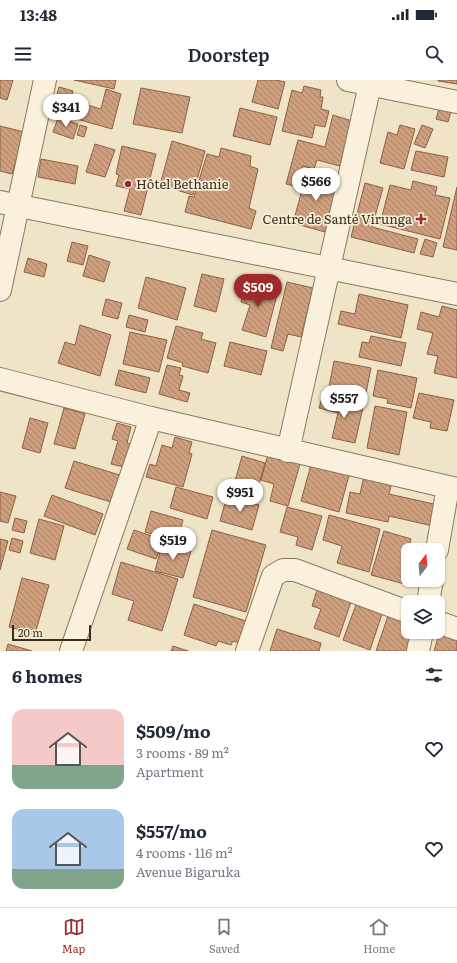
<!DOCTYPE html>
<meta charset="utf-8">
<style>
body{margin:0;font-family:Literata,serif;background:#f6f6f7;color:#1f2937;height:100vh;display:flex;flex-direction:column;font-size:15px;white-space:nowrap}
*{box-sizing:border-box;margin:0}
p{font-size:13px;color:#747a83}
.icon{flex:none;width:22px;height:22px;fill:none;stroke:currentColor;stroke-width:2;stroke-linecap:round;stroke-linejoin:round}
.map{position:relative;height:571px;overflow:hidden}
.side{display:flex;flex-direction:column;background:#fff;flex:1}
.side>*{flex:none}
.needle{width:26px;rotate:16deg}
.buttons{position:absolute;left:401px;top:463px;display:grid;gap:8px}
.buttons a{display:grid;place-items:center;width:44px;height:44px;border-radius:8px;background:#fff;box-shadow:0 1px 3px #0004;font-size:20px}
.scale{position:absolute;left:12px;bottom:10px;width:79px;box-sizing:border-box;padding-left:4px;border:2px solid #3d2e20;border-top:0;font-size:11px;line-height:14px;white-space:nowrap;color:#3d2e20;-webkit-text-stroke:3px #f7eed8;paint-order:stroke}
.price{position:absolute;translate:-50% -34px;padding:0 9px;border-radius:14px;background:#fff;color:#222;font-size:13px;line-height:26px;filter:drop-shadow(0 1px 2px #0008)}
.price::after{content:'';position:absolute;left:50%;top:24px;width:12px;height:9px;margin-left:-6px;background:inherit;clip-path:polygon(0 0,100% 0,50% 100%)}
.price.on{background:#9e2a2b;color:#fff}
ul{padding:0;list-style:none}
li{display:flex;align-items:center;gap:12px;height:100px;padding:0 12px}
li span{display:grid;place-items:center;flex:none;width:112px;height:80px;border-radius:12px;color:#555}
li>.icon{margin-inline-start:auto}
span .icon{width:48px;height:48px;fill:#fffc;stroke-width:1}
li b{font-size:17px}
h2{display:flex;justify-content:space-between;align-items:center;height:48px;padding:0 12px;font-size:17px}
.status{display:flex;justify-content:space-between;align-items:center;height:28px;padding:0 20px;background:#fff;direction:ltr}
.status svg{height:11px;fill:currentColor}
header{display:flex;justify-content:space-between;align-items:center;height:52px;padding:0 12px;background:#fff;font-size:18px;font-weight:600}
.tab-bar{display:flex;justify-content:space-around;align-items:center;height:56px;border-top:1px solid #e0e1e3;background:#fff;font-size:11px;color:#747a83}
.tab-bar a{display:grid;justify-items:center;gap:2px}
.tab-bar .on{color:#9e2a2b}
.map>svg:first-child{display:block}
.building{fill:url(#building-back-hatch);stroke:#8d5f41}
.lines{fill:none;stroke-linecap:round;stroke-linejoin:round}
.minor-casing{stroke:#8d765c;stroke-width:24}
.tertiary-casing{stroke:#8d765c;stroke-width:24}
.minor{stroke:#faf1dc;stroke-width:22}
.tertiary{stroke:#faf1dc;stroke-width:22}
.poi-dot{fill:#9e2a2b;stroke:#f7eed8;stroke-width:1.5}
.labels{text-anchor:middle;stroke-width:3.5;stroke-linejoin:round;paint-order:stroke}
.poi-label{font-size:13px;fill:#3d2e20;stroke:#f7eed8;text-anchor:start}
</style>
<div class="status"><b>13:48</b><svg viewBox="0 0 49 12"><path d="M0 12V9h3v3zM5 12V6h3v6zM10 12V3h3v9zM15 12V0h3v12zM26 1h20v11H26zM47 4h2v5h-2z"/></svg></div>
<header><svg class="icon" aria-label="menu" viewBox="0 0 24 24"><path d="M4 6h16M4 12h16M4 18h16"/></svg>Doorstep<svg class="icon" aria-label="search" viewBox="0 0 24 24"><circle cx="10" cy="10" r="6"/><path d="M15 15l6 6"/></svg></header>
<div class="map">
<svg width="457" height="571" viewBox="0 0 457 571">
<defs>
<pattern id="building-back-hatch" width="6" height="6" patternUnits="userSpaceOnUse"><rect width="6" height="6" fill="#cf9f7d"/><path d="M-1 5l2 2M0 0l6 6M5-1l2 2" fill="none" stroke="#a98266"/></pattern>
</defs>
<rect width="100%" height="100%" fill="#f0e4c8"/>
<g class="building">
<path d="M 0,0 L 13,0 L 7,20 L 0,18 Z"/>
<path d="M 74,0 L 116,0 L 114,9 Z"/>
<path d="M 258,0 L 276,0 L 285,2 L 278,29 L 252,22 Z"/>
<path d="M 438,0 L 457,0 L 457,4 L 438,1 Z"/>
<path d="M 304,6 L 321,10 L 320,17 L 323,17 L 321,29 L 329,31 L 325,47 L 315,45 L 312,58 L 282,51 L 292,10 L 302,13 Z"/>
<path d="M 59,7 L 73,11 L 70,20 L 101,29 L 106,9 L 121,14 L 112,49 L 52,32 Z"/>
<path d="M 141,8 L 190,17 L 182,53 L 133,44 Z"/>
<path d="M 440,25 L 452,28 L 448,42 L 436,39 Z"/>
<path d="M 240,28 L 277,37 L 270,65 L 233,56 Z"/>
<path d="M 333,35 L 352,41 L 340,86 L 317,80 L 314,89 L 303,86 L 298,107 L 286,104 L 298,60 L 325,67 Z"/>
<path d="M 58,38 L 78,44 L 73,59 L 53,52 Z"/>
<path d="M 80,45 L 87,47 L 84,57 L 77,55 Z"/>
<path d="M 400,45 L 415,49 L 404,89 L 380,83 L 388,52 L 397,55 Z"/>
<path d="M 422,45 L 433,49 L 425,68 L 414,64 Z"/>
<path d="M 0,46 L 24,52 L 12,94 L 0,91 Z"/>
<path d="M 172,61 L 205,71 L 193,115 L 160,105 Z"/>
<path d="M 95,64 L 115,70 L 105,97 L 86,92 Z"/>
<path d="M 122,66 L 156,74 L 141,135 L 124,131 L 130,109 L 116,106 L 119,95 L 116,94 Z"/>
<path d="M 221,68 L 251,76 L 250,86 L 258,89 L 249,128 L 256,131 L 251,149 L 185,132 L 189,116 L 194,117 L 207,74 L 219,77 Z"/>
<path d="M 416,71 L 448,77 L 444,97 L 411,90 Z"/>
<path d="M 41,79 L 78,86 L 75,104 L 38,97 Z"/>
<path d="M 307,92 L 339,101 L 325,152 L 293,143 Z"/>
<path d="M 413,101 L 437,107 L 435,115 L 450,118 L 440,159 L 380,144 L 390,105 L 411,110 Z"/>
<path d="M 365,103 L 383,108 L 372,147 L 418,159 L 414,173 L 351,157 Z"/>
<path d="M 457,107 L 457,170 L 443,167 Z"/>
<path d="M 425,159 L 437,163 L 433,177 L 420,174 Z"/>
<path d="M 72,162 L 88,166 L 83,185 L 67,181 Z"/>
<path d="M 89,175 L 110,182 L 104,202 L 83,196 Z"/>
<path d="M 28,178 L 47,184 L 44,197 L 24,192 Z"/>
<path d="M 202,194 L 224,199 L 216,232 L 194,226 Z"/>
<path d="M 146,197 L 186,208 L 177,240 L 138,228 Z"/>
<path d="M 245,202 L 278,211 L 266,257 L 242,250 L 250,225 L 241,222 Z"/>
<path d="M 287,202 L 313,208 L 301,257 L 288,254 L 283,271 L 271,268 Z"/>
<path d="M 359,214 L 408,225 L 401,258 L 338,244 L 341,231 L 355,234 Z"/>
<path d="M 106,219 L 122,223 L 118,239 L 102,235 Z"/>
<path d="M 442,226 L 457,230 L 457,298 L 434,293 L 438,276 L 427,274 L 433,253 L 417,249 L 421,232 L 439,237 Z"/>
<path d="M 129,235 L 148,240 L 145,252 L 126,247 Z"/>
<path d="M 80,245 L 111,255 L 100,296 L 58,283 L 65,262 L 75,265 Z"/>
<path d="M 176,246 L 203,253 L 201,259 L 216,263 L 208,293 L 182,286 L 183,283 L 167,278 Z"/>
<path d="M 130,252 L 167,260 L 159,292 L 123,284 Z"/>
<path d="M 371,256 L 406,263 L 401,286 L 359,277 L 362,262 L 369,263 Z"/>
<path d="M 230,262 L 267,271 L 261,295 L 224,286 Z"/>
<path d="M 334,281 L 371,288 L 364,323 L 356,321 L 358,313 L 329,307 Z"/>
<path d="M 167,285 L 181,288 L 179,295 L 183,296 L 179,310 L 190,313 L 187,322 L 159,314 Z"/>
<path d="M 119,290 L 150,298 L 146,313 L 115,305 Z"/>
<path d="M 378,290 L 417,298 L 411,328 L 387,323 L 388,319 L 373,316 Z"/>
<path d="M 419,313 L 454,320 L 447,351 L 430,348 L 431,342 L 413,338 Z"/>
<path d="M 322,318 L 363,327 L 355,363 L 332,358 L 338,333 L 319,328 Z"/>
<path d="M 375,326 L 407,332 L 399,375 L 367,368 Z"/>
<path d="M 64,328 L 85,334 L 75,369 L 54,364 Z"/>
<path d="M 30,338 L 48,343 L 40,373 L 22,368 Z"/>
<path d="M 117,343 L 131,347 L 127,363 L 130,364 L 124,387 L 111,384 L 118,361 L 112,359 Z"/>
<path d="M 175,357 L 192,362 L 189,373 L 192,374 L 183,407 L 146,397 L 150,384 L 156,386 L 162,365 L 172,368 Z"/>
<path d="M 268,374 L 300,384 L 288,426 L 270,421 L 274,404 L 261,400 Z"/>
<path d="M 242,376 L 265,383 L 255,418 L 232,412 Z"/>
<path d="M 74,381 L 123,396 L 114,423 L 65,408 Z"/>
<path d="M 312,381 L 350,392 L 339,432 L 301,421 Z"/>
<path d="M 364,396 L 392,402 L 389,414 L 438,425 L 433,446 L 389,436 L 388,442 L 346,433 L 350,412 L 360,414 Z"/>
<path d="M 176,407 L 213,417 L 207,439 L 170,428 Z"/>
<path d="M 0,412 L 16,416 L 8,443 L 0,441 Z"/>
<path d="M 52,415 L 103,434 L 95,455 L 44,436 Z"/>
<path d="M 227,416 L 259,425 L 252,450 L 220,441 Z"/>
<path d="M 287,427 L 322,436 L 312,470 L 296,465 L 298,457 L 280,452 Z"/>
<path d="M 151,431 L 183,440 L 177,461 L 145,452 Z"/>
<path d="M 329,435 L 380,449 L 369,492 L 337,483 L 342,466 L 323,460 Z"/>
<path d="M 15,438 L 27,441 L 24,453 L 12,450 Z"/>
<path d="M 39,439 L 64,446 L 55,480 L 30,473 Z"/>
<path d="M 134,450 L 163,460 L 156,479 L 127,469 Z"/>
<path d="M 212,450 L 266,465 L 246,532 L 193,517 Z"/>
<path d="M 384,451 L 411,459 L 406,477 L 408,477 L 408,500 L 414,500 L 412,506 L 371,495 Z"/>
<path d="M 12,458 L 23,461 L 20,473 L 9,470 Z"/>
<path d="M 0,459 L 8,461 L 0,490 Z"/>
<path d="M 162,464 L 191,471 L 183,498 L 155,491 Z"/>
<path d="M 121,482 L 178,499 L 162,551 L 128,540 L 134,521 L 112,514 Z"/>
<path d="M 22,498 L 49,505 L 35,554 L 9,547 Z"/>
<path d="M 318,507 L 352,519 L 339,557 L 314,548 L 321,529 L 312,526 Z"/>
<path d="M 357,522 L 383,531 L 370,570 L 343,560 Z"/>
<path d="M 194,524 L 249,542 L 242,564 L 233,561 L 231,565 L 218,561 L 216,566 L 184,555 Z"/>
<path d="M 389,533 L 408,540 L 408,552 L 414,552 L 407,571 L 376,571 Z"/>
<path d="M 277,549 L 321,563 L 319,571 L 270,571 Z"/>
<path d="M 440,551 L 457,557 L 457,571 L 434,571 Z"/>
<path d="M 8,564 L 32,571 L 6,571 Z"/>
<path d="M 173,566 L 188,571 L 171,571 Z"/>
</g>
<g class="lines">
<defs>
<g id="minor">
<path d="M 348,0 L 457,22"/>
<path d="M 0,210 L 45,0"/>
<path d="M 0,299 L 151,338 L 457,409"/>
<path d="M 288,371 L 371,0"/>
<path d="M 437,470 L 448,407"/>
<path d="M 428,522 L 432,500"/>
<path d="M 438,542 L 457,549"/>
<path d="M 71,571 L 151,338"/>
<path d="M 247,571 L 273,496 L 283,490 L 295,490 L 408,532"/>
<path d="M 418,571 L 422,552"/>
</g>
<path id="tertiary" d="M 0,122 L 457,214"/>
</defs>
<use href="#minor" class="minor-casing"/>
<use href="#tertiary" class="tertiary-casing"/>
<use href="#minor" class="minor"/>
<use href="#tertiary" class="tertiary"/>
</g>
<g class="poi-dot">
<circle cx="128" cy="104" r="4"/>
<path d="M419 133h4v4h4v4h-4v4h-4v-4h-4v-4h4z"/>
</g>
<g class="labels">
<g class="poi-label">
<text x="136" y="109">Hôtel Bethanie</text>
<text x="412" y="144" text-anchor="end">Centre de Santé Virunga</text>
</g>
</g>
</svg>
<div class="buttons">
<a><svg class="needle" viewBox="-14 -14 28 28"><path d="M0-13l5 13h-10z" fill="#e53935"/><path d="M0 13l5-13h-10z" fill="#747a83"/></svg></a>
<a><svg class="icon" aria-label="layers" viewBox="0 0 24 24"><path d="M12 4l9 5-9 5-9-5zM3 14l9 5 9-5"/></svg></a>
</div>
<div class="scale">20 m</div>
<b class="price" style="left:66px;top:48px">$341</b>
<b class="price" style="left:316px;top:122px">$566</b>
<b class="price on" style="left:258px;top:228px">$509</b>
<b class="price" style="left:344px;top:339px">$557</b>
<b class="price" style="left:240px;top:433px">$951</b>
<b class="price" style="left:173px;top:481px">$519</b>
</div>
<section class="side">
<h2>6 homes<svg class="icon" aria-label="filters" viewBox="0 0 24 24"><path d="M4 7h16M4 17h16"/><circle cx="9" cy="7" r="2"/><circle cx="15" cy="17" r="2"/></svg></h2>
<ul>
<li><span style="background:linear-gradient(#f6c9c9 70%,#7fa58c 0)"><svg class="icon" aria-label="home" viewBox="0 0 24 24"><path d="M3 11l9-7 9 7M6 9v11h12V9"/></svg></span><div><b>$509/mo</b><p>3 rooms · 89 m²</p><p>Apartment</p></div><svg class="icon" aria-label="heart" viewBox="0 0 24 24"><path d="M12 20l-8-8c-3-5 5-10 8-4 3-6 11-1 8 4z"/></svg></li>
<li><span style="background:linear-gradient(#a9c7e8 75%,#7fa58c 0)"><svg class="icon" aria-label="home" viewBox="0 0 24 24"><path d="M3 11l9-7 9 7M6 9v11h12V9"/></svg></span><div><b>$557/mo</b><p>4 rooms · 116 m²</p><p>Avenue Bigaruka</p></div><svg class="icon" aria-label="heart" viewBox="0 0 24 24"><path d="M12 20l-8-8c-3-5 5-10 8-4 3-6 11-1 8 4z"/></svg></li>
</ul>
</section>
<nav class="tab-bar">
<a class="on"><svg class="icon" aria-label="map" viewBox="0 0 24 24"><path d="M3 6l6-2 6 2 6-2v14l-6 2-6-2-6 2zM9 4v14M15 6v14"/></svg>Map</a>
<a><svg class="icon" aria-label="saved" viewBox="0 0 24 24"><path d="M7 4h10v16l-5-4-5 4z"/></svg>Saved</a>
<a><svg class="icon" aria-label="home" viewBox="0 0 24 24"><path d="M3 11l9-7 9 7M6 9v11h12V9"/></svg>Home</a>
</nav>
